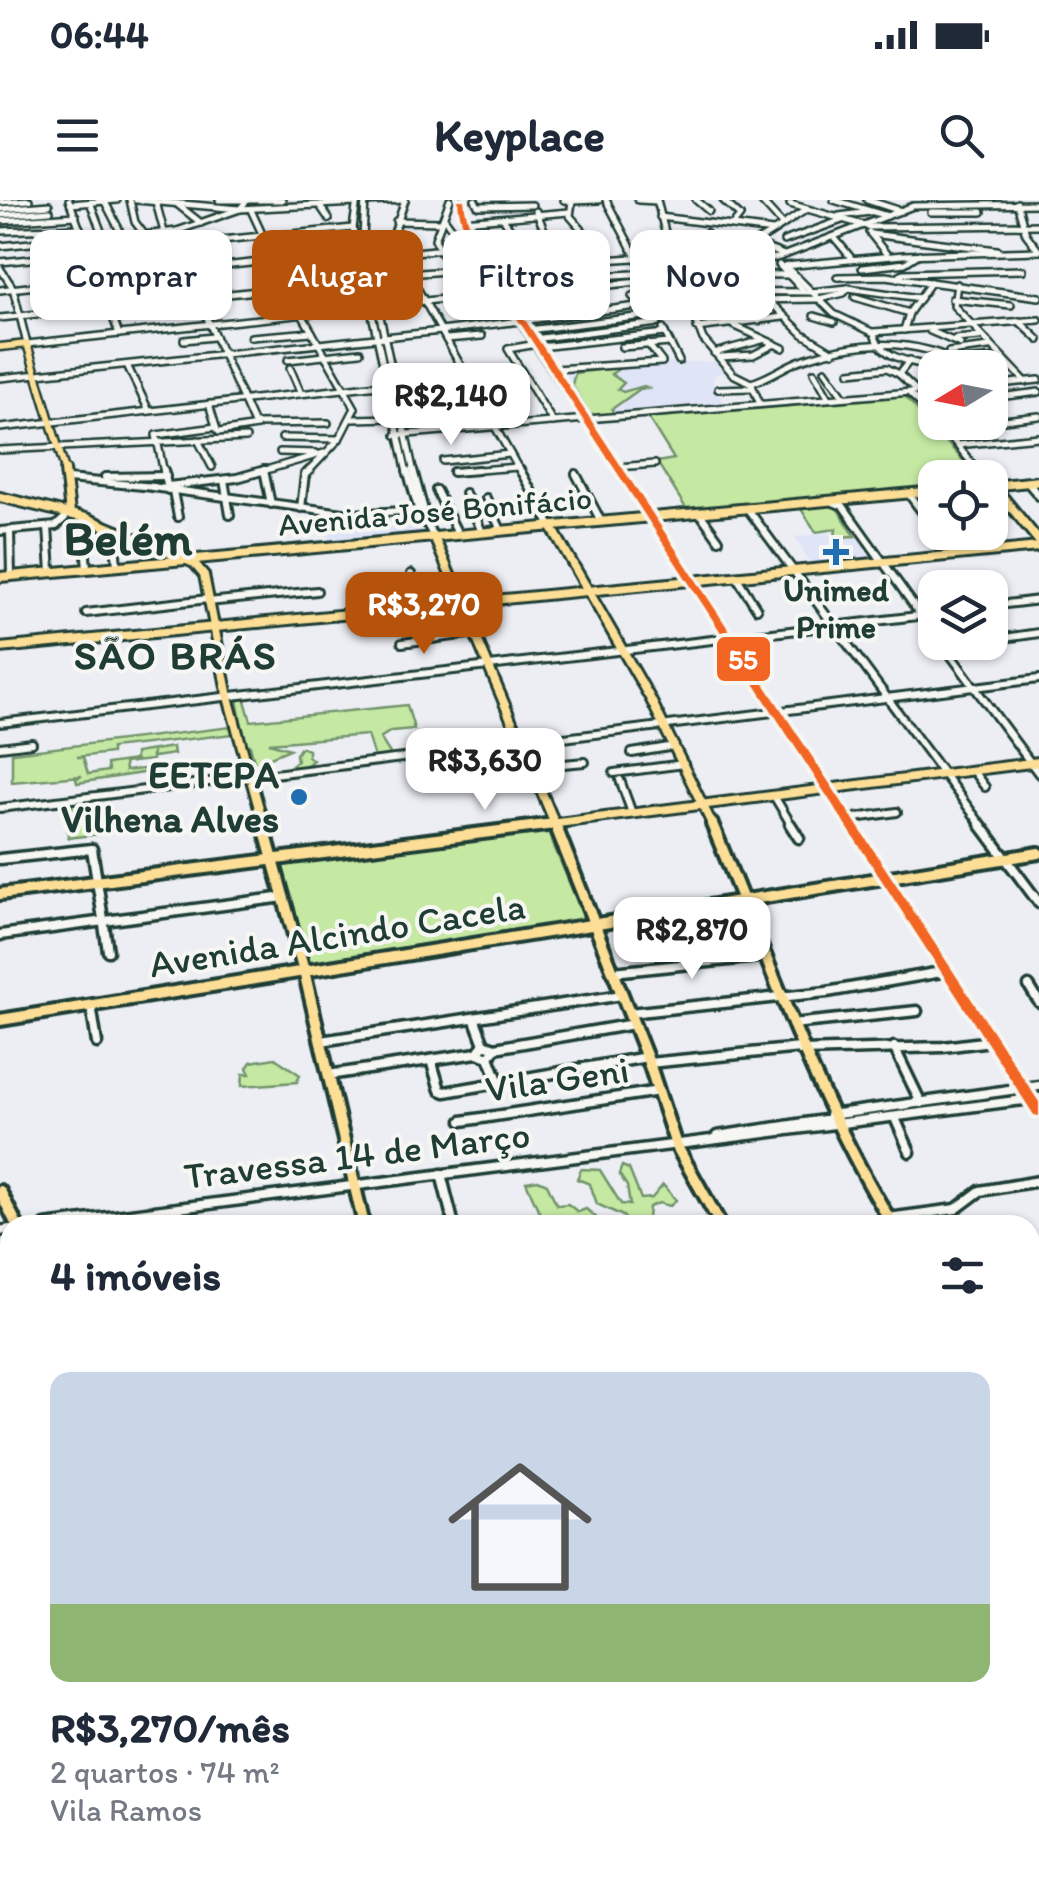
<!DOCTYPE html>
<html lang="pt">
<meta charset="utf-8">
<style>
body{margin:0;font-family:Itim,sans-serif;background:#f6f6f7;color:#1f2937;height:100vh;display:flex;flex-direction:column;font-size:38px;white-space:nowrap}
*{box-sizing:border-box;margin:0}
p{font-size:32px;color:#747a83}
.icon{flex:none;width:55px;height:55px;fill:none;stroke:currentColor;stroke-width:2;stroke-linecap:round;stroke-linejoin:round}
.map{position:relative;flex:1;overflow:hidden}
.side{position:absolute;left:0px;top:1015px;width:1040px;height:672px;display:flex;flex-direction:column;background:#fff;border-radius:30px 30px 0 0;box-shadow:0 2px 8px #0004}
.side>*{flex:none}
.hud{position:absolute;left:30px;top:30px;width:980px;height:90px;display:flex;gap:20px}
.needle{width:65px;rotate:260deg}
.fabs{position:absolute;left:918px;top:150px;display:grid;gap:20px}
.fabs a{display:grid;place-items:center;width:90px;height:90px;border-radius:20px;background:#fff;box-shadow:0 2px 8px #0004;font-size:50px}
.price{position:absolute;translate:-50% -85px;padding:0 22px;border-radius:20px;background:#fff;color:#222;font-size:32px;line-height:65px;filter:drop-shadow(0 2px 5px #0008)}
.price::after{content:'';position:absolute;left:50%;top:60px;width:30px;height:22px;margin-left:-15px;background:inherit;clip-path:polygon(0 0,100% 0,50% 100%)}
.price.selected{background:#b45309;color:#fff}
ul{padding:0;list-style:none}
li{display:grid;align-content:center;gap:20px;height:530px;padding:0 50px}
li+li{border-top:2px solid #e0e1e3}
li span{display:grid;place-items:center;height:310px;border-radius:20px;color:#555}
li>.icon{margin-inline-start:auto}
span .icon{width:180px;height:180px;fill:#fffc;stroke-width:1}
li b{font-size:42px}
h2{display:flex;justify-content:space-between;align-items:center;height:120px;padding:0 50px;font-size:42px}
.pill{padding:0 35px;border-radius:20px;background:#fff;box-shadow:0 2px 8px #0004;font-size:35px;line-height:90px}
.pill.selected{background:#b45309;color:#fff}
.status{display:flex;justify-content:space-between;align-items:center;height:70px;padding:0 50px;background:#fff;direction:ltr}
.status svg{height:28px;fill:currentColor}
header{display:flex;justify-content:space-between;align-items:center;height:130px;padding:0 50px;background:#fff;font-size:45px;font-weight:700}
.map>svg:first-child{display:block}
.built{fill:#e0e4f7}
.green{fill:#c5e9a3;stroke:#72936c;stroke-width:2.5}
.lines{fill:none;stroke-linecap:round;stroke-linejoin:round}
.stream{stroke:#589594;stroke-width:2.5}
.minor-far3-casing{stroke:#1f3d34;stroke-width:10}
.minor-far2-casing{stroke:#1f3d34;stroke-width:12}
.minor-far1-casing{stroke:#1f3d34;stroke-width:15}
.minor-casing{stroke:#1f3d34;stroke-width:18}
.major-far3-casing{stroke:#1f3d34;stroke-width:11}
.major-far2-casing{stroke:#1f3d34;stroke-width:14}
.major-far1-casing{stroke:#1f3d34;stroke-width:18}
.major-casing{stroke:#1f3d34;stroke-width:20}
.minor-far3{stroke:#f6f6f2;stroke-width:5}
.minor-far2{stroke:#f6f6f2;stroke-width:6}
.minor-far1{stroke:#f6f6f2;stroke-width:8}
.minor{stroke:#f6f6f2;stroke-width:10}
.major-far3{stroke:#fcde96;stroke-width:6}
.major-far2{stroke:#fcde96;stroke-width:8}
.major-far1{stroke:#fcde96;stroke-width:10}
.major{stroke:#fcde96;stroke-width:12}
.bus-1-casing{stroke:#f6f6f2;stroke-width:8}
.bus-1{fill:#f26522;fill-rule:evenodd}
.poi-dot{fill:#1f6fb2;stroke:#f6f6f2;stroke-width:4}
.labels{text-anchor:middle;stroke-width:8;stroke-linejoin:round;paint-order:stroke}
.far-street-label{font-size:32px;fill:#1f3d34;stroke:#f6f6f2}
.far-poi-label{font-size:32px;font-weight:bold;fill:#1f3d34;stroke:#f6f6f2}
.poi-label{font-size:38px;font-weight:bold;fill:#1f3d34;stroke:#f6f6f2;text-anchor:end}
.street-label{font-size:38px;fill:#1f3d34;stroke:#f6f6f2}
.far-district-label{font-size:40px;font-weight:bold;letter-spacing:2.5px;fill:#1f3d34;stroke:#f6f6f2}
.far-town-label{font-size:48px;font-weight:bold;fill:#1f3d34;stroke:#f6f6f2}
.line-badge{stroke:#f6f6f2;stroke-width:4}
.badge-label{font-size:28px;text-anchor:middle;font-weight:bold;fill:#fff}
</style>
<div class="status"><b>06:44</b><svg viewBox="0 0 49 12"><path d="M0 12V9h3v3zM5 12V6h3v6zM10 12V3h3v9zM15 12V0h3v12zM26 1h20v11H26zM47 4h2v5h-2z"/></svg></div>
<header><svg class="icon" aria-label="menu" viewBox="0 0 24 24"><path d="M4 6h16M4 12h16M4 18h16"/></svg>Keyplace<svg class="icon" aria-label="search" viewBox="0 0 24 24"><circle cx="10" cy="10" r="6"/><path d="M15 15l6 6"/></svg></header>
<div class="map">
<svg width="1039" height="1686" viewBox="0 0 1039 1686">
<rect width="100%" height="100%" fill="#eceef4"/>
<filter id="ink" filterUnits="userSpaceOnUse"><feTurbulence type="fractalNoise" baseFrequency=".01" numOctaves="2"/><feDisplacementMap in="SourceGraphic" scale="20" xChannelSelector="R" yChannelSelector="G"/><feConvolveMatrix kernelMatrix="1 2 1 2 8 2 1 2 1" color-interpolation-filters="sRGB"/></filter>
<g filter="url(#ink)">
<g class="built">
<path d="M 658,162 L 717,162 L 723,173 L 716,174 L 713,182 L 716,189 L 722,189 L 726,195 L 720,196 L 725,205 L 586,218 L 554,169 Z"/>
<path d="M 420,317 L 426,333 L 330,341 L 326,325 Z"/>
<path d="M 828,333 L 832,339 L 859,337 L 874,359 L 812,365 L 795,337 Z"/>
</g>
<g class="green">
<path d="M 622,167 L 611,174 L 624,183 L 618,189 L 623,192 L 644,186 L 648,188 L 640,189 L 612,209 L 613,214 L 591,216 L 572,185 L 575,173 Z"/>
<path d="M 903,194 L 978,277 L 935,278 L 935,288 L 687,310 L 657,262 L 674,259 L 647,216 Z"/>
<path d="M 834,303 L 855,336 L 835,337 L 836,329 L 816,332 L 799,306 Z"/>
<path d="M 244,497 L 251,521 L 407,505 L 414,529 L 391,531 L 380,538 L 391,555 L 374,557 L 367,535 L 269,543 L 290,549 L 268,558 L 271,570 L 288,568 L 297,561 L 296,554 L 301,547 L 308,550 L 308,556 L 313,560 L 301,570 L 257,573 L 250,545 L 245,545 L 237,499 Z"/>
<path d="M 231,527 L 233,534 L 111,548 L 111,553 L 77,557 L 83,557 L 88,574 L 108,571 L 107,564 L 135,560 L 135,553 L 173,547 L 174,554 L 153,557 L 152,552 L 152,560 L 124,563 L 125,571 L 181,565 L 182,572 L 157,576 L 155,571 L 77,583 L 76,578 L 82,576 L 12,582 L 12,553 Z"/>
<path d="M 87,603 L 90,614 L 108,621 L 108,633 L 68,638 L 67,618 L 73,617 L 72,604 Z"/>
<path d="M 546,627 L 586,723 L 309,767 L 280,661 Z"/>
<path d="M 275,858 L 300,875 L 297,882 L 242,886 L 243,874 L 250,874 L 247,868 L 251,862 Z"/>
<path d="M 622,966 L 629,969 L 641,999 L 652,998 L 663,985 L 676,1000 L 670,1006 L 659,1003 L 649,1007 L 648,1019 L 628,1023 L 623,1016 L 597,1004 L 590,984 L 577,979 L 581,969 L 600,970 L 621,1004 L 630,1005 L 627,986 L 619,974 Z"/>
<path d="M 538,980 L 547,984 L 557,1005 L 568,1004 L 578,1012 L 586,1009 L 599,1020 L 593,1025 L 544,1023 L 526,982 Z"/>
</g>
<g class="lines">
<g class="stream">
<path d="M 1030,894 L 1039,893"/>
<path d="M 936,907 L 1022,895"/>
</g>
<defs>
<g id="minor-far3">
<path d="M 69,0 L 119,134"/>
<path d="M 104,0 L 119,29"/>
<path d="M 130,0 L 135,22 L 144,34"/>
<path d="M 136,0 L 240,9 L 247,0"/>
<path d="M 219,0 L 282,0"/>
<path d="M 357,0 L 353,28 L 407,273"/>
<path d="M 365,0 L 363,38 L 414,273"/>
<path d="M 450,0 L 435,39 L 463,96"/>
<path d="M 461,0 C 463,51 588,221 621,273"/>
<path d="M 475,0 L 478,6 L 532,5"/>
<path d="M 564,0 L 572,2 L 570,16 L 590,39 L 600,59"/>
<path d="M 606,0 L 645,74"/>
<path d="M 638,0 L 656,1"/>
<path d="M 657,0 L 667,40 L 691,91 L 691,108 L 703,139 L 733,174 L 751,183 L 760,204"/>
<path d="M 696,0 L 709,11"/>
<path d="M 723,0 L 740,16 L 732,26"/>
<path d="M 760,0 L 781,23"/>
<path d="M 834,0 L 887,16"/>
<path d="M 867,0 L 901,11"/>
<path d="M 572,1 L 599,0"/>
<path d="M 0,2 L 29,0"/>
<path d="M 90,2 L 104,39"/>
<path d="M 156,2 L 164,32"/>
<path d="M 365,2 L 405,0"/>
<path d="M 1017,3 L 1026,34 L 1039,51"/>
<path d="M 71,4 L 117,0"/>
<path d="M 177,4 L 201,23"/>
<path d="M 790,4 L 870,27 L 1039,25"/>
<path d="M 320,6 L 329,19"/>
<path d="M 0,9 L 49,5"/>
<path d="M 251,10 L 287,88 L 355,208 L 339,239 L 307,273"/>
<path d="M 536,11 L 548,39"/>
<path d="M 931,12 L 982,12"/>
<path d="M 0,15 L 50,11"/>
<path d="M 839,16 L 870,12"/>
<path d="M 660,17 L 773,31"/>
<path d="M 503,18 L 518,41"/>
<path d="M 445,19 L 499,93"/>
<path d="M 0,21 L 76,16"/>
<path d="M 396,21 L 440,22"/>
<path d="M 464,21 L 569,12"/>
<path d="M 0,31 L 80,28"/>
<path d="M 177,31 L 172,34 L 175,46 L 254,224 L 328,223"/>
<path d="M 869,32 L 888,56"/>
<path d="M 706,33 L 715,49"/>
<path d="M 871,34 L 997,50"/>
<path d="M 262,37 L 353,28"/>
<path d="M 834,37 L 852,59"/>
<path d="M 784,41 L 842,20"/>
<path d="M 85,42 L 177,31 L 240,9 L 357,3"/>
<path d="M 756,44 L 784,55"/>
<path d="M 0,46 L 41,42"/>
<path d="M 389,48 L 398,54 L 521,273"/>
<path d="M 389,48 L 405,0"/>
<path d="M 672,51 C 699,49 735,53 759,40 C 775,32 790,19 806,10"/>
<path d="M 395,54 L 584,35"/>
<path d="M 677,61 L 777,58 L 913,6 L 1039,4"/>
<path d="M 0,62 L 262,36"/>
<path d="M 779,65 L 803,90"/>
<path d="M 785,66 L 903,55 L 1039,51"/>
<path d="M 786,66 L 834,114 L 874,133 C 880,160 913,161 935,168"/>
<path d="M 492,67 L 634,58"/>
<path d="M 0,68 L 13,88 L 27,144 L 499,93 L 507,96 L 713,74 L 788,75"/>
<path d="M 862,68 L 905,63 L 919,54"/>
<path d="M 96,69 L 124,66"/>
<path d="M 408,74 L 484,68"/>
<path d="M 837,77 L 886,76 L 1039,97"/>
<path d="M 898,78 L 903,73 L 1023,70"/>
<path d="M 501,82 L 682,71"/>
<path d="M 957,84 L 954,106 L 1026,182"/>
<path d="M 505,89 L 567,83"/>
<path d="M 0,90 L 389,48"/>
<path d="M 691,91 L 811,92 L 848,88 L 920,98"/>
<path d="M 460,96 L 472,115"/>
<path d="M 855,97 L 909,113"/>
<path d="M 293,99 L 366,89"/>
<path d="M 952,99 L 1011,105"/>
<path d="M 770,102 L 803,134 L 833,152"/>
<path d="M 640,105 L 632,96 L 650,94 L 658,103"/>
<path d="M 541,107 L 602,102"/>
<path d="M 744,110 L 759,121"/>
<path d="M 814,116 L 834,122"/>
<path d="M 0,118 L 287,88"/>
<path d="M 1019,121 L 1039,140"/>
<path d="M 731,124 L 783,148"/>
<path d="M 697,128 L 783,117"/>
<path d="M 663,129 L 679,161"/>
<path d="M 528,130 L 653,115"/>
<path d="M 904,130 L 909,113 L 931,82"/>
<path d="M 930,131 L 960,144"/>
<path d="M 873,132 L 1039,120"/>
<path d="M 251,137 L 312,132"/>
<path d="M 446,139 L 482,136"/>
<path d="M 534,139 L 658,123"/>
<path d="M 955,139 L 979,137"/>
<path d="M 184,140 L 213,137"/>
<path d="M 537,144 L 508,149 L 553,222"/>
<path d="M 540,147 L 665,133"/>
<path d="M 622,147 L 670,143"/>
<path d="M 949,152 L 989,147"/>
<path d="M 714,153 L 762,140"/>
<path d="M 721,157 L 753,155 L 775,144"/>
<path d="M 288,160 L 360,152"/>
<path d="M 910,160 L 899,174 L 917,191"/>
<path d="M 961,161 L 999,158"/>
<path d="M 127,165 L 149,211"/>
<path d="M 290,168 L 300,191"/>
<path d="M 555,169 L 662,162 L 648,144"/>
<path d="M 825,170 L 844,197"/>
<path d="M 814,172 L 829,198"/>
<path d="M 850,172 L 887,168 L 899,174"/>
<path d="M 0,178 L 441,131 L 677,101 L 819,99 L 844,93 L 848,88"/>
<path d="M 751,183 C 769,178 784,166 801,160 C 858,140 917,136 969,168"/>
<path d="M 395,184 L 423,182"/>
<path d="M 990,185 L 1039,180"/>
<path d="M 718,189 L 752,188"/>
<path d="M 910,194 L 935,218"/>
<path d="M 399,195 L 431,193"/>
<path d="M 990,198 L 1039,192"/>
<path d="M 209,204 L 217,230"/>
<path d="M 352,219 L 395,218"/>
<path d="M 938,222 L 980,273"/>
<path d="M 986,222 L 1039,216"/>
<path d="M 0,228 L 387,184"/>
<path d="M 219,232 L 257,226"/>
<path d="M 396,235 L 935,190"/>
<path d="M 282,238 L 339,239"/>
<path d="M 198,240 L 212,267"/>
<path d="M 957,245 L 1039,237"/>
<path d="M 0,250 L 246,238"/>
<path d="M 280,252 L 316,253"/>
<path d="M 443,261 L 510,254"/>
<path d="M 618,267 L 655,264"/>
<path d="M 453,272 L 518,267"/>
<path d="M 164,273 L 156,235 L 216,227"/>
<path d="M 256,273 L 324,253"/>
</g>
<g id="minor-far2">
<path d="M 164,270 L 168,290"/>
<path d="M 264,270 L 271,304"/>
<path d="M 407,270 L 418,308 L 434,337"/>
<path d="M 413,270 L 424,310"/>
<path d="M 520,270 L 551,326"/>
<path d="M 620,270 L 852,626"/>
<path d="M 978,270 L 985,278"/>
<path d="M 453,272 L 478,270"/>
<path d="M 576,274 L 601,321"/>
<path d="M 305,275 L 310,270"/>
<path d="M 105,277 L 166,276"/>
<path d="M 68,279 L 154,287"/>
<path d="M 224,280 L 230,315"/>
<path d="M 1027,282 L 1039,296"/>
<path d="M 168,286 L 237,278 L 265,270"/>
<path d="M 152,287 L 351,314 L 420,310"/>
<path d="M 436,290 L 457,332 L 454,335"/>
<path d="M 173,291 L 178,317"/>
<path d="M 465,293 L 482,332"/>
<path d="M 908,293 L 934,328"/>
<path d="M 486,298 L 501,330"/>
<path d="M 833,302 L 843,306 L 935,435"/>
<path d="M 301,308 L 305,274"/>
<path d="M 747,308 L 982,626"/>
<path d="M 699,312 L 719,340"/>
<path d="M 48,327 L 51,372"/>
<path d="M 10,330 L 11,376"/>
<path d="M 84,330 L 87,369"/>
<path d="M 0,331 L 56,326 L 70,313"/>
<path d="M 955,332 L 972,354"/>
<path d="M 115,342 L 117,366"/>
<path d="M 411,374 L 424,406"/>
<path d="M 736,376 L 757,409"/>
<path d="M 377,382 L 417,406"/>
<path d="M 208,402 L 317,391"/>
<path d="M 990,406 L 1039,400"/>
<path d="M 86,413 L 208,399"/>
<path d="M 990,440 L 1039,433"/>
<path d="M 941,442 L 1039,574"/>
<path d="M 402,443 L 476,433"/>
<path d="M 943,446 L 968,442"/>
<path d="M 0,523 L 935,414"/>
<path d="M 0,547 L 32,543"/>
<path d="M 632,553 L 675,546"/>
<path d="M 531,567 L 585,562"/>
<path d="M 973,571 L 985,587"/>
<path d="M 614,573 L 684,564"/>
<path d="M 620,580 L 632,613"/>
<path d="M 774,596 L 792,626"/>
<path d="M 0,608 L 1039,479"/>
<path d="M 848,619 L 897,612"/>
</g>
<g id="minor-far1">
<path d="M 790,624 L 799,638"/>
<path d="M 851,624 L 1039,912"/>
<path d="M 980,624 L 1039,703"/>
<path d="M 0,659 L 92,649 L 108,751"/>
<path d="M 0,735 L 284,697"/>
<path d="M 613,772 L 767,756"/>
<path d="M 1029,786 L 1039,802"/>
<path d="M 91,805 L 97,843"/>
<path d="M 629,813 L 827,792 L 947,771"/>
<path d="M 475,820 L 484,844"/>
<path d="M 792,824 L 917,811"/>
<path d="M 321,841 L 622,795"/>
<path d="M 484,844 L 495,848 L 489,857 L 477,853 Z"/>
<path d="M 894,847 L 921,903"/>
<path d="M 495,848 L 634,824"/>
<path d="M 801,851 L 943,847 L 991,841"/>
<path d="M 489,857 L 499,883"/>
<path d="M 431,860 L 440,890 L 445,892 L 647,857"/>
<path d="M 649,863 L 800,848"/>
<path d="M 328,875 L 477,853"/>
<path d="M 830,915 L 1039,886"/>
<path d="M 895,918 L 910,952"/>
<path d="M 462,921 L 659,891"/>
<path d="M 717,936 L 831,919"/>
<path d="M 441,974 L 454,1025"/>
<path d="M 888,1018 L 956,1009 L 980,991 L 1039,981"/>
<path d="M 45,1025 L 1039,898"/>
<path d="M 0,1031 L 10,1029"/>
</g>
<g id="minor">
<path d="M 1033,1089 L 1039,1102"/>
<path d="M 0,1146 L 10,1145"/>
<path d="M 1030,1159 L 1039,1158"/>
<path d="M 0,1240 L 10,1239"/>
<path d="M 0,1341 L 10,1340"/>
<path d="M 1030,1396 L 1039,1392"/>
<path d="M 0,1444 L 10,1440"/>
<path d="M 0,1510 L 10,1543"/>
<path d="M 51,1678 L 54,1686"/>
<path d="M 868,1678 L 872,1686"/>
<path d="M 421,1686 L 429,1678"/>
<path d="M 839,1686 L 861,1678"/>
</g>
<path id="major-far3" d="M 0,147 L 27,144 L 66,273"/>
<g id="major-far2">
<path d="M 65,270 L 70,313"/>
<path d="M 993,285 L 1039,341"/>
<path d="M 991,286 L 1039,281"/>
<path d="M 0,297 L 86,318 L 194,363 L 204,375 L 228,497 L 264,626"/>
<path d="M 551,326 L 650,498 L 713,626"/>
<path d="M 434,337 L 556,626"/>
<path d="M 0,377 L 935,291"/>
<path d="M 0,448 L 1039,347"/>
<path d="M 534,626 L 1039,562"/>
</g>
<g id="major-far1">
<path d="M 263,624 L 304,771 L 364,1025"/>
<path d="M 555,624 L 649,863 L 676,945 L 721,1025"/>
<path d="M 712,624 C 769,760 815,898 893,1025"/>
<path d="M 0,694 L 554,624"/>
<path d="M 0,820 L 1039,653"/>
<path d="M 0,991 L 17,1025"/>
</g>
<g id="major">
<path d="M 1030,1249 L 1039,1263"/>
<path d="M 1030,1580 L 1039,1597"/>
<path d="M 287,1678 L 291,1686"/>
<path d="M 501,1678 L 506,1686"/>
<path d="M 110,1686 L 130,1678"/>
</g>
</defs>
<use href="#minor-far3" class="minor-far3-casing"/>
<use href="#minor-far2" class="minor-far2-casing"/>
<use href="#minor-far1" class="minor-far1-casing"/>
<use href="#minor" class="minor-casing"/>
<use href="#major-far3" class="major-far3-casing"/>
<use href="#major-far2" class="major-far2-casing"/>
<use href="#major-far1" class="major-far1-casing"/>
<use href="#major" class="major-casing"/>
<use href="#minor-far3" class="minor-far3"/>
<use href="#minor-far2" class="minor-far2"/>
<use href="#minor-far1" class="minor-far1"/>
<use href="#minor" class="minor"/>
<use href="#major-far3" class="major-far3"/>
<use href="#major-far2" class="major-far2"/>
<use href="#major-far1" class="major-far1"/>
<use href="#major" class="major"/>
<defs>
<path id="bus-1" d="M 458,0 L 464,0 C 466,35 499,80 518,109 L 1039,902 L 1039,916 L 1034,915 L 511,109 C 492,80 459,35 458,0 Z"/>
</defs>
<use href="#bus-1" class="bus-1-casing"/>
<use href="#bus-1" class="bus-1"/>
</g>
</g>
<g class="poi-dot">
<path d="M831 337h10v10h10v10h-10v10h-10v-10h-10v-10h10z"/>
<circle cx="299" cy="597" r="10"/>
</g>
<g class="labels">
<g class="far-street-label">
<text transform="translate(435 311) rotate(-5)" y="11">Avenida José Bonifácio</text>
</g>
<g class="far-poi-label">
<text x="836" y="401">Unimed<tspan x="836" dy="37">Prime</tspan></text>
</g>
<g class="poi-label">
<text x="279" y="588">EETEPA<tspan x="279" dy="44">Vilhena Alves</tspan></text>
</g>
<g class="street-label">
<text transform="translate(337 735) rotate(-9)" y="13">Avenida Alcindo Cacela</text>
<text transform="translate(557 879) rotate(-8)" y="13">Vila Geni</text>
<text transform="translate(357 955) rotate(-7)" y="13">Travessa 14 de Março</text>
</g>
<g class="far-district-label">
<text x="176" y="469">SÃO BRÁS</text>
</g>
<g class="far-town-label">
<text x="128" y="355">Belém</text>
</g>
</g>
<rect class="line-badge" x="715" y="435" width="57" height="48" rx="10" fill="#f26522"/>
<g class="badge-label">
<text x="743" y="469">55</text>
</g>
</svg>
<div class="fabs">
<a><svg class="needle" viewBox="-14 -14 28 28"><path d="M0-13l5 13h-10z" fill="#e53935"/><path d="M0 13l5-13h-10z" fill="#747a83"/></svg></a>
<a><svg class="icon" aria-label="locate" viewBox="0 0 24 24"><circle cx="12" cy="12" r="6"/><path d="M12 2v4M12 18v4M2 12h4M18 12h4"/></svg></a>
<a><svg class="icon" aria-label="layers" viewBox="0 0 24 24"><path d="M12 4l9 5-9 5-9-5zM3 14l9 5 9-5"/></svg></a>
</div>
<b class="price" style="left:451px;top:248px">R$2,140</b>
<b class="price selected" style="left:424px;top:457px">R$3,270</b>
<b class="price" style="left:485px;top:613px">R$3,630</b>
<b class="price" style="left:692px;top:782px">R$2,870</b>
<div class="hud">
<a class="pill">Comprar</a>
<a class="pill selected">Alugar</a>
<a class="pill">Filtros</a>
<a class="pill">Novo</a>
</div>
<section class="side">
<h2>4 imóveis<svg class="icon" aria-label="filters" viewBox="0 0 24 24"><path d="M4 7h16M4 17h16"/><circle cx="9" cy="7" r="2"/><circle cx="15" cy="17" r="2"/></svg></h2>
<ul>
<li><span style="background:linear-gradient(#c9d6e8 75%,#8fb573 0)"><svg class="icon" aria-label="home" viewBox="0 0 24 24"><path d="M3 11l9-7 9 7M6 9v11h12V9"/></svg></span><div><b>R$3,270/mês</b><p>2 quartos · 74 m²</p><p>Vila Ramos</p></div></li>
</ul>
</section>
</div>
